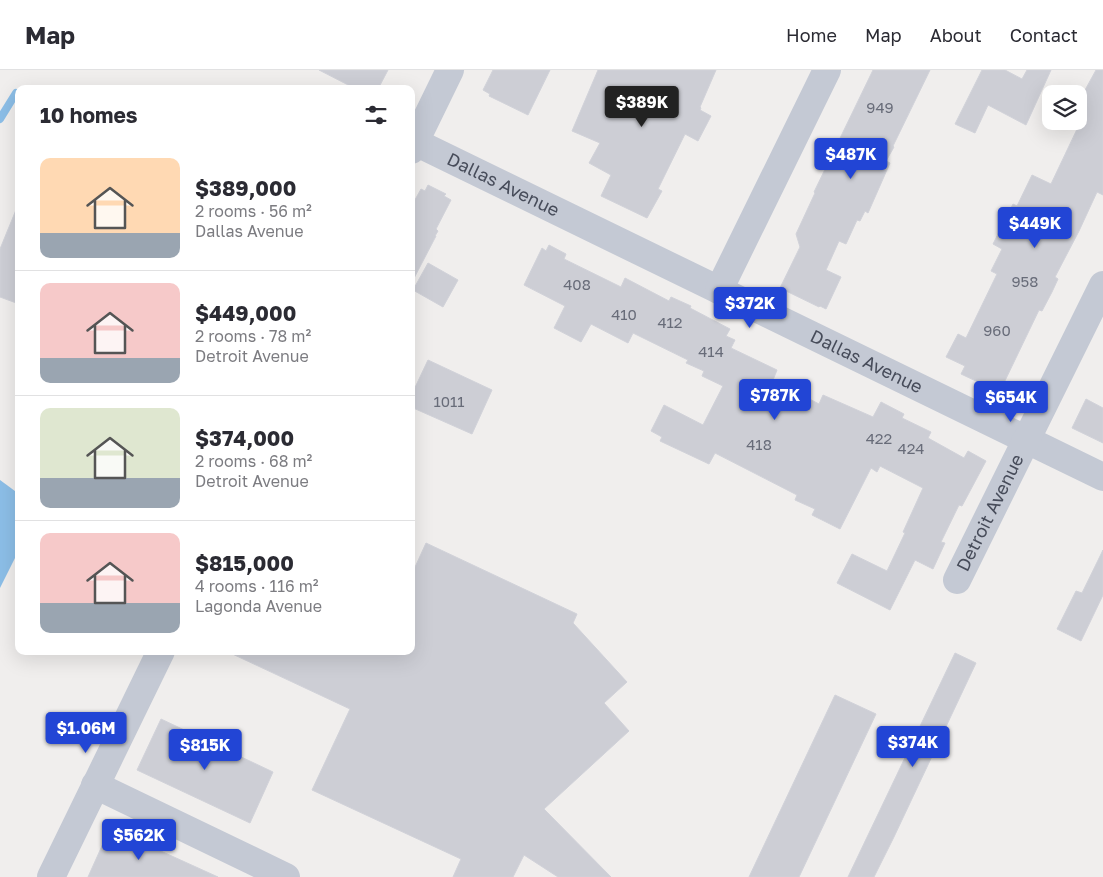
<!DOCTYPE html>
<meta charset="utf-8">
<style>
body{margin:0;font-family:"Golos Text",sans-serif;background:#f7f7f7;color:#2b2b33;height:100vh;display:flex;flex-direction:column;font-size:19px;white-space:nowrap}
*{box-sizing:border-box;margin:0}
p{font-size:16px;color:#7c7c81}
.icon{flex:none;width:28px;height:28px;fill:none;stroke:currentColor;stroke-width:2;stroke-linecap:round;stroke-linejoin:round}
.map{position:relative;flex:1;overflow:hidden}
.side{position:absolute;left:15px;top:15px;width:400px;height:570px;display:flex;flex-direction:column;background:#fff;border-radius:10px;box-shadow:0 5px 20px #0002}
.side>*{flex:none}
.fabs{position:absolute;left:1042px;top:15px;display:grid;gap:10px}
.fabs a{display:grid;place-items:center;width:45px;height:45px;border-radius:10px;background:#fff;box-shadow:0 5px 20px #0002;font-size:25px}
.price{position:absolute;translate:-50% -42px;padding:0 11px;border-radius:5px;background:#2245d5;color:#fff;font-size:16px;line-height:32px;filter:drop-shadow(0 1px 2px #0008)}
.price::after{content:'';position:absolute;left:50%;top:30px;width:15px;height:11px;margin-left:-8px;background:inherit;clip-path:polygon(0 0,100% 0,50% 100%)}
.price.on{background:#222;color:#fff}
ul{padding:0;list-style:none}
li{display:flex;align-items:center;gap:15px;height:125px;padding:0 25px}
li+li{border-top:1px solid #e1e1e2}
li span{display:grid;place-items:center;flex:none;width:140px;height:100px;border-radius:10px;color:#555}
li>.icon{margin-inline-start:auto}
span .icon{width:60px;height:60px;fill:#fffc;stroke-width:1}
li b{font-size:21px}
h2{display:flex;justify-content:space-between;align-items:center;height:60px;padding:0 25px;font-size:21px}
header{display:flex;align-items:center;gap:30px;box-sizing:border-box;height:70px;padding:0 25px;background:#fff;border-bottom:1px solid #e1e1e2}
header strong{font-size:24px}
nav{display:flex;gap:28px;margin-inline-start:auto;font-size:18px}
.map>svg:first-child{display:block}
.water{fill:#8cbee7}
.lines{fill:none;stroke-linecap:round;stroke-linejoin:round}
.stream{stroke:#8cbee7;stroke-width:8}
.building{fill:#cdced5;stroke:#d1d2d9}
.street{stroke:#c4c9d4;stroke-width:28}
.labels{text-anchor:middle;stroke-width:4;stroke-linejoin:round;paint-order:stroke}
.number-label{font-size:15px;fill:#686c79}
.street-label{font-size:18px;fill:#474c5a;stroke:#fff}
</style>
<header>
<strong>Map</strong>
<nav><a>Home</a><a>Map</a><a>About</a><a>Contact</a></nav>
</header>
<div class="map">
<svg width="1103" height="807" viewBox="0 0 1103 807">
<rect width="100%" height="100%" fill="#f0eeed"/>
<path class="water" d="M 0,410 L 19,424 L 19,480 L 0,518 Z"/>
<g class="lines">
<path class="stream" d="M 0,49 L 16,23"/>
</g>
<g class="building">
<path d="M 319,0 L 388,0 L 378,19 L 356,19 Z"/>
<path d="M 493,0 L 550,0 L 528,45 L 489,26 L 490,24 L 483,20 Z"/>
<path d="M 598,0 L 716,0 L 700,37 L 701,38 L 700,40 L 711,46 L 698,71 L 685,64 L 658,119 L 662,121 L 647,148 L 601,126 L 611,105 L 589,93 L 600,73 L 572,61 Z"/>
<path d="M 873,0 L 930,0 L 893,76 L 894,77 L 886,91 L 890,93 L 868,143 L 865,141 L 860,151 L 857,150 L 846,174 L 839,171 L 826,200 L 841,207 L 826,239 L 820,236 L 819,237 L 780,218 L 800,177 L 796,164 L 815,123 L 814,122 Z"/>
<path d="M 982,0 L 1005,0 L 1022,9 L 1027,0 L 1051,0 L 1026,55 L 988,35 L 975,63 L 955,54 Z"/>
<path d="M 1096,0 L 1103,0 L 1103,125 L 1097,122 L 1079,161 L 1055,207 L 1058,209 L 1052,222 L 1042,241 L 1039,240 L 1002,317 L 995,314 L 993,319 L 961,304 L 965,296 L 946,287 L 958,264 L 966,268 L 997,204 L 991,201 L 1002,179 L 993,174 L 1013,134 L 1017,136 L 1032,105 L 1051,114 L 1079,55 L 1079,31 Z"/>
<path d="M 428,115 L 446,124 L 444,126 L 451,130 L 436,159 L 438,161 L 435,166 L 436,166 L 411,214 L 411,137 L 421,119 L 425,121 Z"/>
<path d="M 18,135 L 19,135 L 19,234 L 0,227 L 0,179 Z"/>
<path d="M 549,175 L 566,184 L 564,189 L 621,217 L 625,208 L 669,231 L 671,227 L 691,236 L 690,238 L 730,259 L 726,266 L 735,270 L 731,278 L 777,300 L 773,310 L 819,334 L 823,325 L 873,347 L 881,332 L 904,344 L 902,348 L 931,362 L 928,368 L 964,388 L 968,381 L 986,391 L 962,436 L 959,435 L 941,472 L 945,473 L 933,499 L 915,490 L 890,540 L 837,513 L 852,484 L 887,501 L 905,463 L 903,462 L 923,418 L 880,396 L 877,402 L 871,398 L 840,459 L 812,445 L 815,439 L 795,430 L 797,425 L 715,383 L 709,394 L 660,371 L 662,367 L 651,361 L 664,335 L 703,355 L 723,316 L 702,306 L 704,301 L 686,293 L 688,290 L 633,263 L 628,273 L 591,254 L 581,272 L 554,258 L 565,236 L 524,215 L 542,178 L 546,181 Z"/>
<path d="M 428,193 L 458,210 L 443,237 L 413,220 Z"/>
<path d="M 428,290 L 492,320 L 472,364 L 411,337 L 411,326 Z"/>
<path d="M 1086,329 L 1103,338 L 1103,373 L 1072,358 Z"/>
<path d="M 426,473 L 577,544 L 573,553 L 627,612 L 604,633 L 629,661 L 544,739 L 611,807 L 558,807 L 524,785 L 513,807 L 453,807 L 461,789 L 312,720 L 350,639 L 226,581 L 411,581 L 411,506 Z"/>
<path d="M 1103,480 L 1103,525 L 1081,571 L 1057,559 L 1076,521 L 1082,523 Z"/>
<path d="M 955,583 L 976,593 L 893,769 L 874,807 L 848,807 Z"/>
<path d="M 835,625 L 876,644 L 799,807 L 749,807 Z"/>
<path d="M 161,649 L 273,702 L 250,753 L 137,700 Z"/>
<path d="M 110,758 L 218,807 L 88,807 Z"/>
</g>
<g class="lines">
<g class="street">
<path id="s1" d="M 415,72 L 1103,407"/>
<path d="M 411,80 L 450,0"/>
<path d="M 719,220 L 827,0"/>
<path id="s2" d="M 957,510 L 1103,215"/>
<path d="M 95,715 L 286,807"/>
<path d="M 51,807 L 161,581"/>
</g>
</g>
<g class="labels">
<g class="number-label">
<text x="880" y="43">949</text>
<text x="1025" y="217">958</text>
<text x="577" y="220">408</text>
<text x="624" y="250">410</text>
<text x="670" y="258">412</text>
<text x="997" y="266">960</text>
<text x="711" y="287">414</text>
<text x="449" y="337">1011</text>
<text x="879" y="374">422</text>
<text x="759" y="380">418</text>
<text x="911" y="384">424</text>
</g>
<g class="street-label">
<text dy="6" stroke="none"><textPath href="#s1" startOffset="98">Dallas Avenue</textPath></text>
<text dy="6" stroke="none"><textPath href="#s1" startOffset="502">Dallas Avenue</textPath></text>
<text dy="6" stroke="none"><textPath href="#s2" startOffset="75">Detroit Avenue</textPath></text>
</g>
</g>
</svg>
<div class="fabs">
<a><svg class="icon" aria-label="layers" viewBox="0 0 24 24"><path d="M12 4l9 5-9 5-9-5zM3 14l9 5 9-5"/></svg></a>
</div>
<b class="price on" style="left:642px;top:58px">$389K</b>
<b class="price" style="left:851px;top:110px">$487K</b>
<b class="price" style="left:1035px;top:179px">$449K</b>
<b class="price" style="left:750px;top:259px">$372K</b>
<b class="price" style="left:775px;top:351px">$787K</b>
<b class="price" style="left:1011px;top:353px">$654K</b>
<b class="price" style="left:86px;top:684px">$1.06M</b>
<b class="price" style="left:913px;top:698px">$374K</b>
<b class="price" style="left:205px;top:701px">$815K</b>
<b class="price" style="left:139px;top:791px">$562K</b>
<section class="side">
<h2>10 homes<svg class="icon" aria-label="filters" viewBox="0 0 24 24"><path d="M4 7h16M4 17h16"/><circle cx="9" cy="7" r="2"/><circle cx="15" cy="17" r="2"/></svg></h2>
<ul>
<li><span style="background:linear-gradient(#ffd9b3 75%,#9aa5b1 0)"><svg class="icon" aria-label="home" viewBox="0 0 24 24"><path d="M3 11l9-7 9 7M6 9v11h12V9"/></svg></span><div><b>$389,000</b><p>2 rooms · 56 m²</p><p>Dallas Avenue</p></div></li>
<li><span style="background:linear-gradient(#f6c9c9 75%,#9aa5b1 0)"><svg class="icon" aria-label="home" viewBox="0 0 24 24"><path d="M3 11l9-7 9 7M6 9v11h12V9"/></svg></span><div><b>$449,000</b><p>2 rooms · 78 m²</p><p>Detroit Avenue</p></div></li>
<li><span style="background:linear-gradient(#dfe7d0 70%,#9aa5b1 0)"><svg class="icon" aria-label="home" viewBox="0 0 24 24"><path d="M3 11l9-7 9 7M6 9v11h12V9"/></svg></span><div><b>$374,000</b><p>2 rooms · 68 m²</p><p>Detroit Avenue</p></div></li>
<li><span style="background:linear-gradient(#f6c9c9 70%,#9aa5b1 0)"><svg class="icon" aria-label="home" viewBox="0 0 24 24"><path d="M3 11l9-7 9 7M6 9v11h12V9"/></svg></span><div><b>$815,000</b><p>4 rooms · 116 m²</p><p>Lagonda Avenue</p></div></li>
</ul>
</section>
</div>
